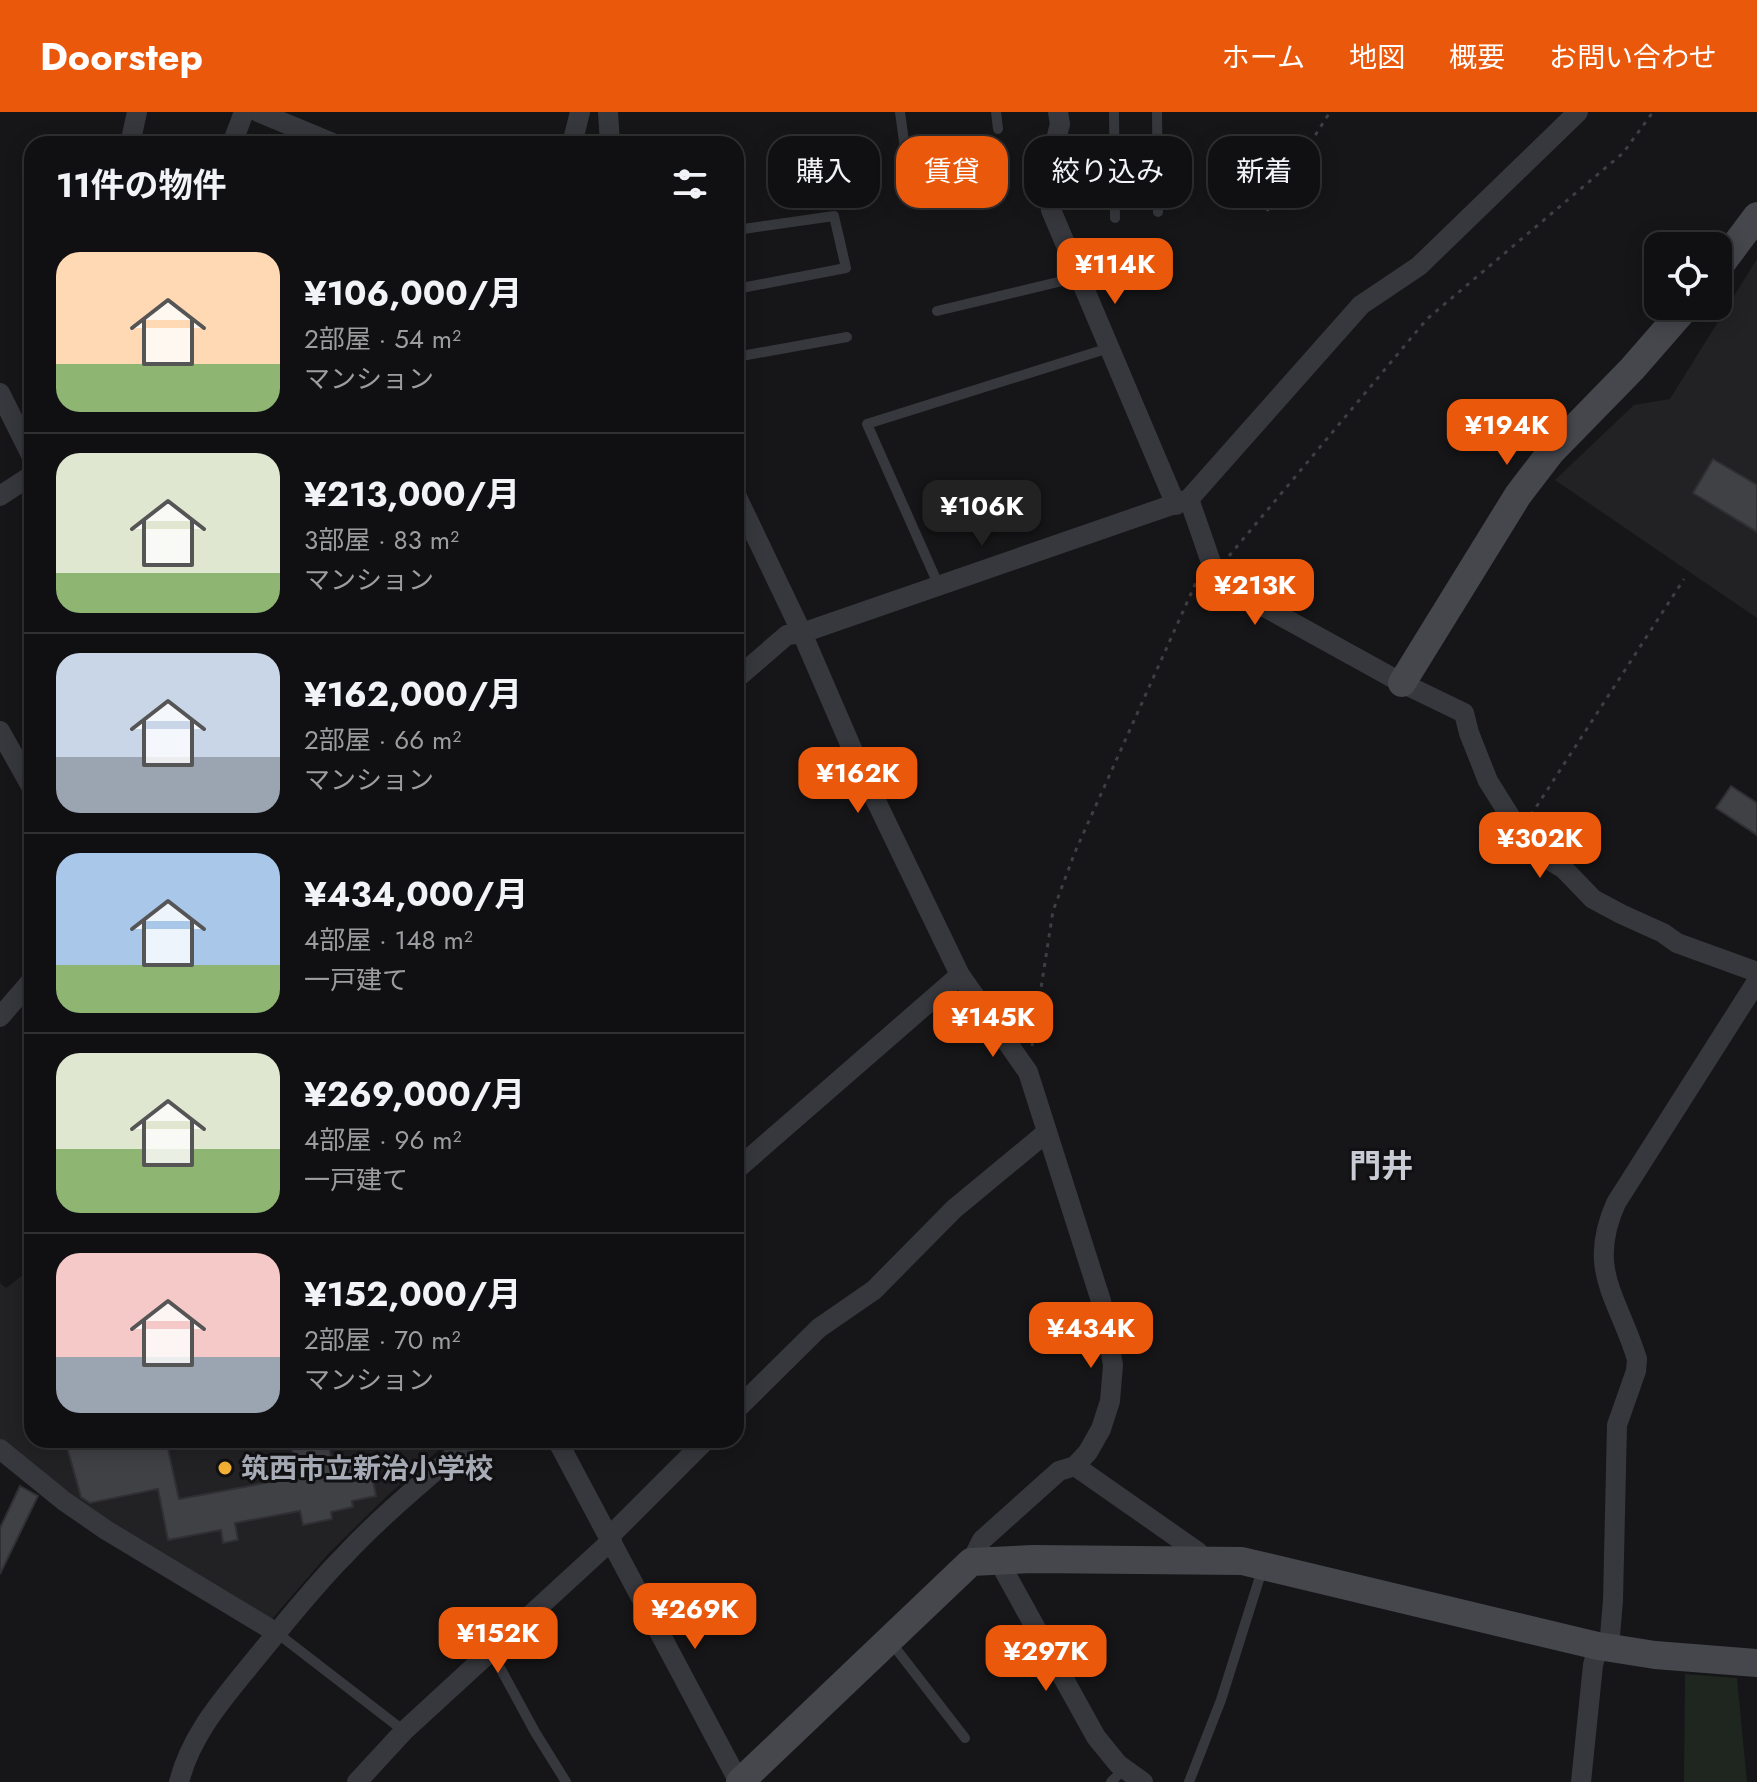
<!DOCTYPE html>
<html lang="ja">
<meta charset="utf-8">
<style>
body{margin:0;font-family:Jost,"Noto Sans JP",sans-serif;background:#1e1e20;color:#f1f3f6;height:100vh;display:flex;flex-direction:column;font-size:30px;white-space:nowrap}
*{box-sizing:border-box;margin:0}
p{font-size:26px;color:#9c9d9f}
.icon{flex:none;width:44px;height:44px;fill:none;stroke:currentColor;stroke-width:2;stroke-linecap:round;stroke-linejoin:round}
.map{position:relative;flex:1;overflow:hidden}
.side{position:absolute;left:24px;top:24px;width:720px;height:1312px;display:flex;flex-direction:column;background:#101012;border-radius:24px;box-shadow:0 4px 20px #0003,0 0 0 2px #303032}
.side>*{flex:none}
.hud{position:absolute;left:768px;top:24px;width:760px;height:72px;display:flex;gap:16px}
.controls{position:absolute;left:1644px;top:120px;display:grid;gap:16px}
.controls a{display:grid;place-items:center;width:88px;height:88px;border-radius:16px;background:#101012;box-shadow:0 4px 20px #0003,0 0 0 2px #303032;font-size:40px}
.price{position:absolute;translate:-50% -68px;padding:0 18px;border-radius:16px;background:#ea580c;color:#fff;font-size:26px;line-height:52px;filter:drop-shadow(0 2px 4px #0008)}
.price::after{content:'';position:absolute;left:50%;top:48px;width:24px;height:18px;margin-left:-12px;background:inherit;clip-path:polygon(0 0,100% 0,50% 100%)}
.price.active{background:#222;color:#fff}
ul{padding:0;list-style:none}
li{display:flex;align-items:center;gap:24px;height:200px;padding:0 32px}
li+li{border-top:2px solid #303032}
li span{display:grid;place-items:center;flex:none;width:224px;height:160px;border-radius:24px;color:#555}
li>.icon{margin-inline-start:auto}
span .icon{width:96px;height:96px;fill:#fffc;stroke-width:1}
li b{font-size:34px}
h2{display:flex;justify-content:space-between;align-items:center;height:96px;padding:0 32px;font-size:34px}
.tag{padding:0 28px;border-radius:24px;background:#101012;box-shadow:0 4px 20px #0003,0 0 0 2px #303032;font-size:28px;line-height:72px}
.tag.active{background:#ea580c;color:#fff}
header{display:flex;align-items:center;gap:48px;box-sizing:border-box;height:112px;padding:0 40px;background:#ea580c;color:#fff}
header strong{font-size:38px}
nav{display:flex;gap:44px;margin-inline-start:auto;font-size:28px}
.map>svg:first-child{display:block}
.built{fill:#222225}
.green{fill:#1e261f}
.building{fill:#404145;stroke:#303034;stroke-width:2}
.lines{fill:none;stroke-linecap:round;stroke-linejoin:round}
.path{stroke:#3d3f44;stroke-width:3;stroke-dasharray:4 6;stroke-linecap:butt}
.lane{stroke:#37383d;stroke-width:10}
.street{stroke:#37383d;stroke-width:20}
.secondary{stroke:#45474d;stroke-width:28}
.poi-dot{fill:#f2b134;stroke:#111113;stroke-width:3}
.labels{text-anchor:middle;stroke-width:6;stroke-linejoin:round;paint-order:stroke}
.poi-label{font-size:28px;font-weight:bold;fill:#a8adb8;stroke:#111113;text-anchor:start}
.quarter-label{font-size:32px;font-weight:bold;fill:#c9ccd4;stroke:#111113}
</style>
<header>
<strong>Doorstep</strong>
<nav><a>ホーム</a><a>地図</a><a>概要</a><a>お問い合わせ</a></nav>
</header>
<div class="map">
<svg width="1757" height="1670" viewBox="0 0 1757 1670">
<rect width="100%" height="100%" fill="#161618"/>
<g class="built">
<path d="M 1757,147 L 1757,506 L 1555,368 L 1634,293 L 1670,287 Z"/>
<path d="M 32,1156 L 32,1328 L 450,1328 L 387,1384 L 329,1441 L 271,1508 L 136,1429 L 0,1330 L 0,1171 L 6,1176 Z"/>
</g>
<path class="green" d="M 1685,1562 L 1737,1566 L 1747,1670 L 1684,1670 Z"/>
<g class="building">
<path d="M 1713,347 L 1757,373 L 1757,420 L 1693,381 Z"/>
<path d="M 1731,674 L 1757,691 L 1757,723 L 1716,696 Z"/>
<path d="M 82,1328 L 166,1328 L 179,1387 L 297,1365 L 290,1328 L 328,1328 L 333,1355 L 369,1348 L 376,1384 L 352,1389 L 353,1395 L 331,1400 L 332,1407 L 303,1413 L 300,1399 L 235,1411 L 238,1428 L 223,1431 L 221,1418 L 168,1428 L 158,1377 L 90,1391 L 81,1385 L 66,1332 Z"/>
<path d="M 20,1374 L 38,1384 L 0,1462 L 0,1416 Z"/>
</g>
<g class="lines">
<g class="path">
<path d="M 1267,99 L 1330,0"/>
<path d="M 1229,444 L 1427,207 L 1623,41 L 1653,0"/>
<path d="M 1531,703 L 1684,467"/>
<path d="M 1032,934 L 1053,799 L 1075,740 L 1198,466"/>
</g>
<g class="lane">
<path d="M 900,0 L 905,37"/>
<path d="M 996,0 L 998,17"/>
<path d="M 1114,0 L 1115,106"/>
<path d="M 1157,0 L 1158,100"/>
<path d="M 736,118 L 834,104 L 846,156 L 736,177"/>
<path d="M 937,199 L 1079,165"/>
<path d="M 736,245 L 847,225"/>
<path d="M 939,474 L 867,312 L 1109,236"/>
<path d="M 277,1521 L 404,1619"/>
<path d="M 890,1529 L 965,1626"/>
<path d="M 491,1539 L 535,1620 L 566,1670"/>
<path d="M 1111,1670 L 1124,1657"/>
<path d="M 1189,1670 L 1221,1588 L 1263,1455"/>
</g>
<g class="street">
<path d="M 258,0 L 335,32"/>
<path d="M 608,0 L 610,32"/>
<path d="M 1058,0 L 1060,12 L 1051,47 L 1051,98 L 1176,393"/>
<path d="M 130,32 L 137,0"/>
<path d="M 232,32 L 244,0"/>
<path d="M 572,32 L 580,0"/>
<path d="M 0,281 L 32,345"/>
<path d="M 736,383 L 802,521 L 862,660 L 960,863 L 1028,960 L 1101,1189 L 1113,1253 L 1110,1289 L 1101,1317 L 1088,1340 L 1075,1354 L 1059,1359 L 982,1428 L 971,1450"/>
<path d="M 0,384 L 32,363"/>
<path d="M 1189,387 L 1213,456 L 1230,476 L 1402,571 L 1464,601 L 1469,621 L 1488,669 L 1520,720 L 1540,742 L 1564,757 L 1593,787 L 1621,802 L 1663,821 L 1677,831 L 1757,860"/>
<path d="M 736,567 L 787,523 L 802,521 L 1189,387 L 1361,193 L 1419,154 L 1578,0"/>
<path d="M 0,619 L 32,676"/>
<path d="M 0,905 L 32,868"/>
<path d="M 736,1058 L 960,863"/>
<path d="M 736,1298 L 819,1216 L 874,1178 L 954,1097 L 1047,1020"/>
<path d="M 557,1328 L 739,1670"/>
<path d="M 0,1337 L 64,1389 L 106,1418 L 277,1521"/>
<path d="M 1075,1354 L 1198,1440 L 1198,1447"/>
<path d="M 610,1424 L 706,1328"/>
<path d="M 998,1448 L 1096,1625 L 1118,1652 L 1143,1670"/>
<path d="M 1609,1536 L 1613,1488 L 1617,1313 L 1636,1259 L 1637,1247 C 1618,1185 1586,1158 1616,1091 L 1757,869"/>
<path d="M 179,1670 C 191,1623 222,1588 252,1551 C 282,1515 311,1477 344,1444 C 383,1402 428,1366 471,1328"/>
<path d="M 357,1670 L 404,1619 L 612,1428"/>
<path d="M 1581,1670 L 1593,1553 L 1598,1534"/>
</g>
<g class="secondary">
<path d="M 1718,156 L 1757,104"/>
<path d="M 1402,571 L 1518,383 L 1551,340 L 1632,257 L 1687,194"/>
<path d="M 740,1670 L 971,1450 L 1033,1447 L 1242,1449 L 1598,1534 L 1655,1543 L 1757,1551"/>
</g>
</g>
<circle class="poi-dot" cx="225" cy="1356" r="8"/>
<g class="labels">
<g class="poi-label">
<text x="241" y="1366">筑西市立新治小学校</text>
</g>
<g class="quarter-label">
<text x="1381" y="1065">門井</text>
</g>
</g>
</svg>
<div class="controls">
<a><svg class="icon" aria-label="locate" viewBox="0 0 24 24"><circle cx="12" cy="12" r="6"/><path d="M12 2v4M12 18v4M2 12h4M18 12h4"/></svg></a>
</div>
<b class="price" style="left:1115px;top:194px">¥114K</b>
<b class="price" style="left:1507px;top:355px">¥194K</b>
<b class="price active" style="left:982px;top:436px">¥106K</b>
<b class="price" style="left:1255px;top:515px">¥213K</b>
<b class="price" style="left:858px;top:703px">¥162K</b>
<b class="price" style="left:1540px;top:768px">¥302K</b>
<b class="price" style="left:993px;top:947px">¥145K</b>
<b class="price" style="left:1091px;top:1258px">¥434K</b>
<b class="price" style="left:695px;top:1539px">¥269K</b>
<b class="price" style="left:498px;top:1563px">¥152K</b>
<b class="price" style="left:1046px;top:1581px">¥297K</b>
<div class="hud">
<a class="tag">購入</a>
<a class="tag active">賃貸</a>
<a class="tag">絞り込み</a>
<a class="tag">新着</a>
</div>
<section class="side">
<h2>11件の物件<svg class="icon" aria-label="filters" viewBox="0 0 24 24"><path d="M4 7h16M4 17h16"/><circle cx="9" cy="7" r="2"/><circle cx="15" cy="17" r="2"/></svg></h2>
<ul>
<li><span style="background:linear-gradient(#ffd9b3 70%,#8fb573 0)"><svg class="icon" aria-label="home" viewBox="0 0 24 24"><path d="M3 11l9-7 9 7M6 9v11h12V9"/></svg></span><div><b>¥106,000/月</b><p>2部屋 · 54 m²</p><p>マンション</p></div></li>
<li><span style="background:linear-gradient(#dfe7d0 75%,#8fb573 0)"><svg class="icon" aria-label="home" viewBox="0 0 24 24"><path d="M3 11l9-7 9 7M6 9v11h12V9"/></svg></span><div><b>¥213,000/月</b><p>3部屋 · 83 m²</p><p>マンション</p></div></li>
<li><span style="background:linear-gradient(#c9d6e8 65%,#9aa5b1 0)"><svg class="icon" aria-label="home" viewBox="0 0 24 24"><path d="M3 11l9-7 9 7M6 9v11h12V9"/></svg></span><div><b>¥162,000/月</b><p>2部屋 · 66 m²</p><p>マンション</p></div></li>
<li><span style="background:linear-gradient(#a9c7e8 70%,#8fb573 0)"><svg class="icon" aria-label="home" viewBox="0 0 24 24"><path d="M3 11l9-7 9 7M6 9v11h12V9"/></svg></span><div><b>¥434,000/月</b><p>4部屋 · 148 m²</p><p>一戸建て</p></div></li>
<li><span style="background:linear-gradient(#dfe7d0 60%,#8fb573 0)"><svg class="icon" aria-label="home" viewBox="0 0 24 24"><path d="M3 11l9-7 9 7M6 9v11h12V9"/></svg></span><div><b>¥269,000/月</b><p>4部屋 · 96 m²</p><p>一戸建て</p></div></li>
<li><span style="background:linear-gradient(#f6c9c9 65%,#9aa5b1 0)"><svg class="icon" aria-label="home" viewBox="0 0 24 24"><path d="M3 11l9-7 9 7M6 9v11h12V9"/></svg></span><div><b>¥152,000/月</b><p>2部屋 · 70 m²</p><p>マンション</p></div></li>
</ul>
</section>
</div>
